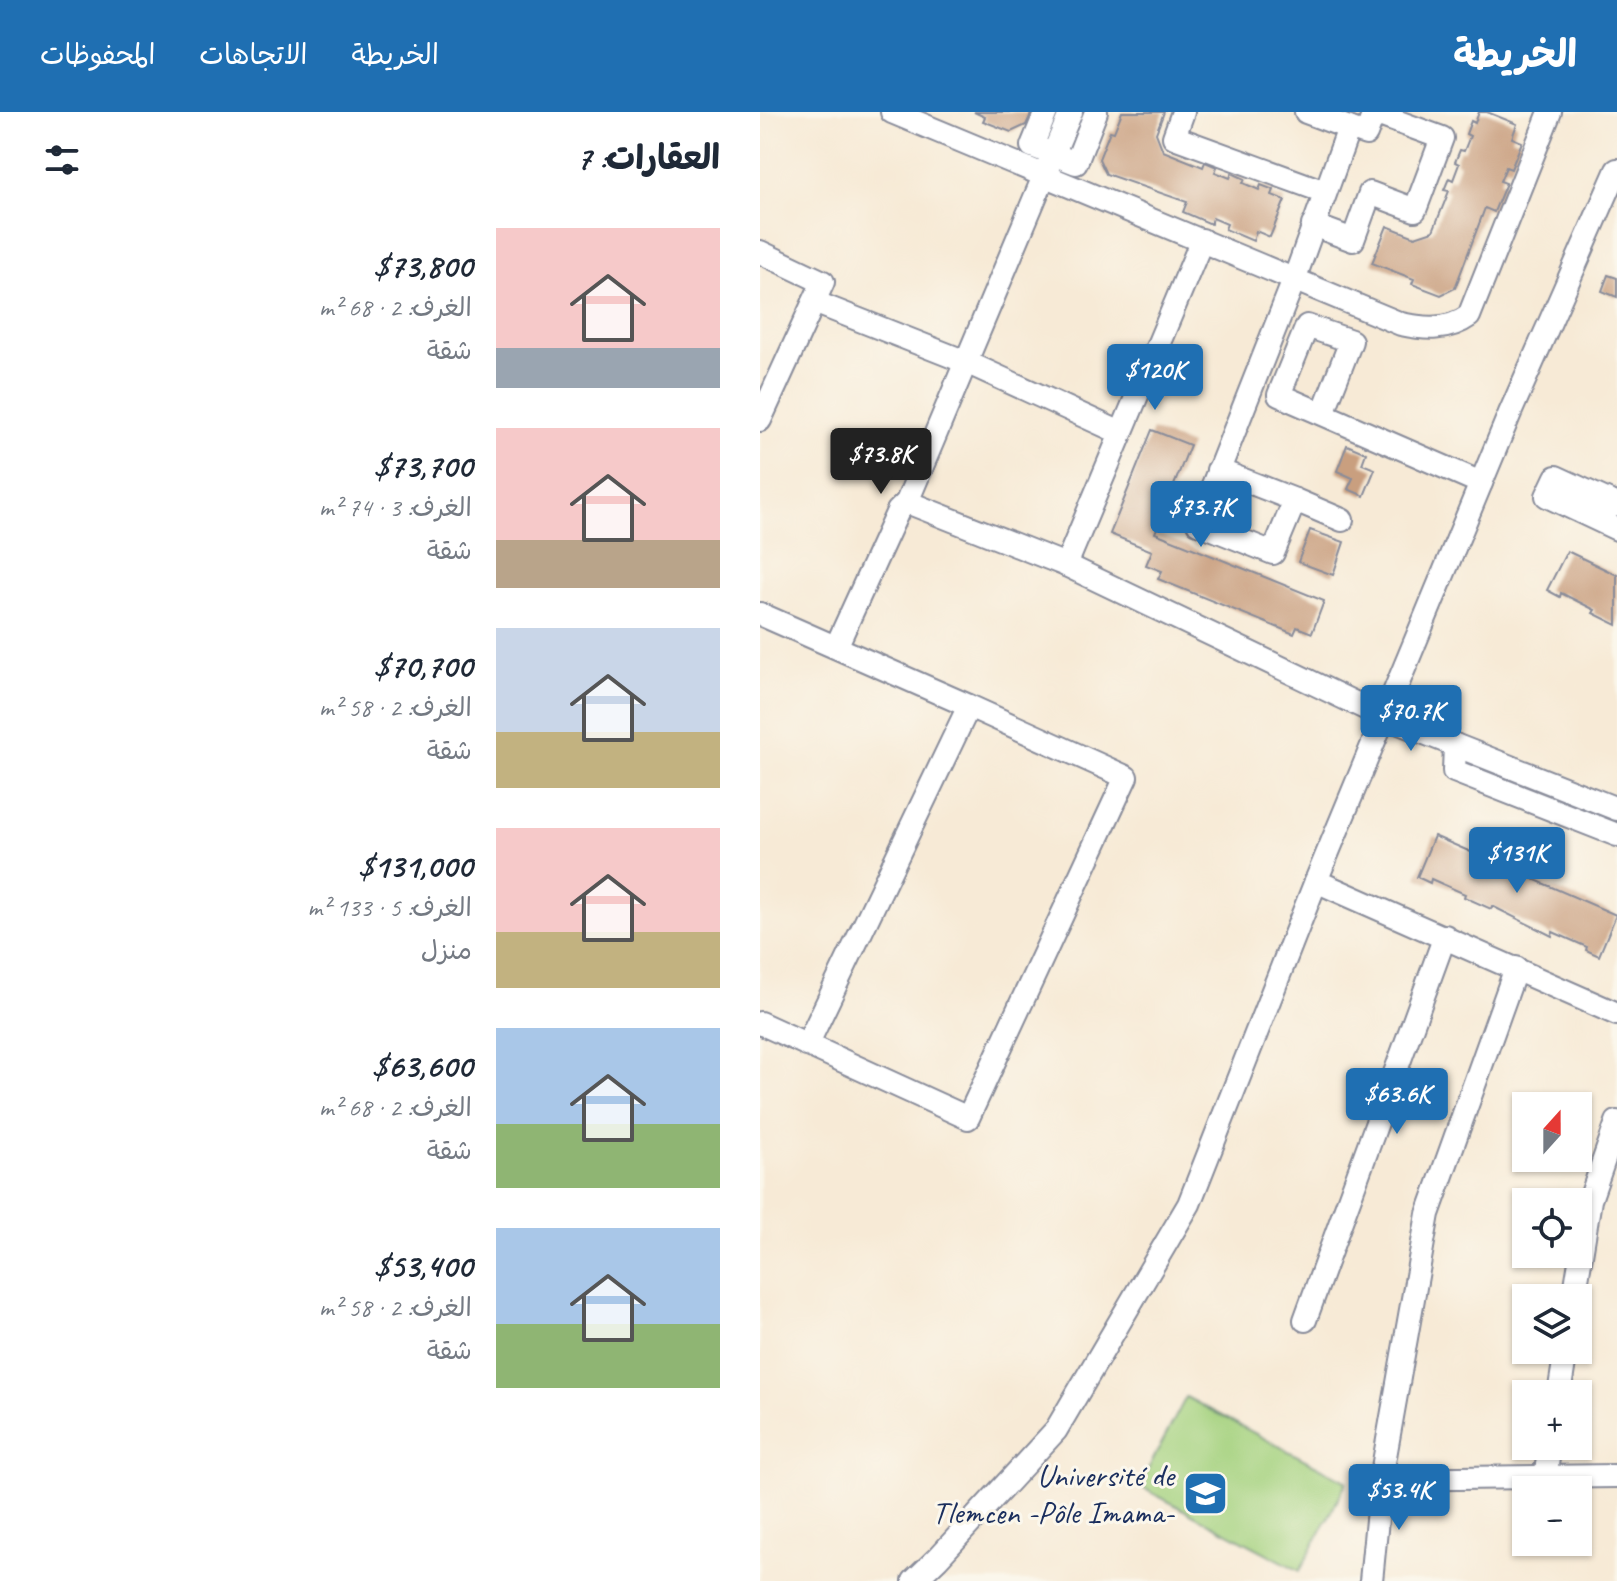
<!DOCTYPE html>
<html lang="ar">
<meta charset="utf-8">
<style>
body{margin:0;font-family:Caveat,"Playpen Sans Arabic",sans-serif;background:#f6f6f7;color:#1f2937;direction:rtl;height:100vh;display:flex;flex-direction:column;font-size:30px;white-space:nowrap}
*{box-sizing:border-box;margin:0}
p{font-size:26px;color:#747a83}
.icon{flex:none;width:44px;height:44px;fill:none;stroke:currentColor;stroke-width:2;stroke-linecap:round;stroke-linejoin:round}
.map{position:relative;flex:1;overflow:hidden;direction:ltr}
.side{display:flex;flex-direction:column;background:#fff;width:760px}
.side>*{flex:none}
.needle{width:52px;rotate:21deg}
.fabs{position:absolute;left:752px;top:980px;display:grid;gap:16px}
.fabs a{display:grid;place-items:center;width:80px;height:80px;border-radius:0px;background:#fff;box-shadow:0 2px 6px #0004;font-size:40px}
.price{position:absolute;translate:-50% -68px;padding:0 18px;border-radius:8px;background:#1f6fb2;color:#fff;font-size:26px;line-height:52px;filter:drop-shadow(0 2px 4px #0008)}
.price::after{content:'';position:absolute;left:50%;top:48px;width:24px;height:18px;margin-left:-12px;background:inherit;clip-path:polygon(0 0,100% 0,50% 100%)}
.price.selected{background:#222;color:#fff}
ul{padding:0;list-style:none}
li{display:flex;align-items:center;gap:24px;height:200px;padding:0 40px}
li span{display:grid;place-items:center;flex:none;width:224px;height:160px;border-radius:0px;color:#555}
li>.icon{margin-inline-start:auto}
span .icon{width:96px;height:96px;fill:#fffc;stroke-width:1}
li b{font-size:34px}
h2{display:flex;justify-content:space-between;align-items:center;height:96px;padding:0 40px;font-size:34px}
header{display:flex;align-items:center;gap:48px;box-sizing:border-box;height:112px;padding:0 40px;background:#1f6fb2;color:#fff}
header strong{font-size:38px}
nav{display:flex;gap:44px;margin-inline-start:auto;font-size:28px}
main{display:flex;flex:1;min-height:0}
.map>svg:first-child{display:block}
.pitch{fill:#a5d27f;stroke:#60806e;stroke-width:2}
.building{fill:#c99f7f}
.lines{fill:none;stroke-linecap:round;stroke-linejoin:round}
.minor-casing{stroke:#898c9a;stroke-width:26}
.minor{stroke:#fff;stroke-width:22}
.labels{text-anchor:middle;stroke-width:6;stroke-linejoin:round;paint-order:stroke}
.poi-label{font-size:32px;fill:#1b2f5e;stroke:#fbf7ec;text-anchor:end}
</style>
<header>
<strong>الخريطة</strong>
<nav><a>الخريطة</a><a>الاتجاهات</a><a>المحفوظات</a></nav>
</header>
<main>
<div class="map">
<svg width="857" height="1469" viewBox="0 0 857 1469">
<rect width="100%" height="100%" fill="#fbf7ec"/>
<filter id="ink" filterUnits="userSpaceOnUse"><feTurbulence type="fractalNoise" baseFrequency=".0125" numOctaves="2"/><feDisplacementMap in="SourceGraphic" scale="16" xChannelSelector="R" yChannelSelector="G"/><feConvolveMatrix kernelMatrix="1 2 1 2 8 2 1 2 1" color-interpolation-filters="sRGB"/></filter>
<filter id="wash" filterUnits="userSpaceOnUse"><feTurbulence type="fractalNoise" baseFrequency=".006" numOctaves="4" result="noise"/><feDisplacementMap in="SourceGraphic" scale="32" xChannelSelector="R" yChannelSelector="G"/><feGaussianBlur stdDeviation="1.8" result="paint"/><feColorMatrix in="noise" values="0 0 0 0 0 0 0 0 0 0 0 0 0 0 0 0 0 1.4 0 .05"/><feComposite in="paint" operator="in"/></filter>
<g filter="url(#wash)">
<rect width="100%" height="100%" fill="#f7ead6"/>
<path class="pitch" d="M 426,1285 L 587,1370 L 540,1459 L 379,1374 Z"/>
<g id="blocks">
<g class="building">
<path d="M 214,0 L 272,0 L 266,13 L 251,20 L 223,9 L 225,5 Z"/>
<path d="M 362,0 L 404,0 L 396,21 L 403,39 L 443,55 L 445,50 L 457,55 L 455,60 L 470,66 L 472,61 L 485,67 L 483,71 L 499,78 L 501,73 L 514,78 L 512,83 L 525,88 L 510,125 L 496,119 L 493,129 L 465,117 L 467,112 L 453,106 L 451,112 L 423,100 L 427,90 L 346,62 L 339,47 L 350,19 L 354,20 Z"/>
<path d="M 719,0 L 727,0 L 757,12 L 752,26 L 762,30 L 751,57 L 746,55 L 740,69 L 746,71 L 734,100 L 725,96 L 695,176 L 681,183 L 652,172 L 654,167 L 612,151 L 627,114 L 655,125 L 673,119 L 689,79 L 684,78 L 689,66 L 693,68 L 699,52 L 695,50 L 700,38 L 704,39 L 710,24 L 706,22 L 711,9 L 715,11 Z"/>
<path d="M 848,163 L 857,166 L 857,185 L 842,179 Z"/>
<path d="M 392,318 L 430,333 L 395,421 L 564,489 L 552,521 L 537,515 L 534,522 L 398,467 L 402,459 L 386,453 L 392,439 L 350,422 Z"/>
<path d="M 587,333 L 606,341 L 602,352 L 615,357 L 604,384 L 588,377 L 593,366 L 577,359 Z"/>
<path d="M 550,418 L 584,430 L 573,463 L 538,450 Z"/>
<path d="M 807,439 L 857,463 L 857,513 L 833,501 L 835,498 L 801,481 L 800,485 L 787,478 Z"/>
<path d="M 674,724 L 856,803 L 839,844 L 826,838 L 827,835 L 793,820 L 792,824 L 732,794 L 731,797 L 704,785 L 705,782 L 671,767 L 670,771 L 657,765 Z"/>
</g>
</g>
</g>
<g filter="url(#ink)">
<use href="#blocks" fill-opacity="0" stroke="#898c9a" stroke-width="2"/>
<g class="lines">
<defs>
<g id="minor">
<path d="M 132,0 L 641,212 C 665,217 688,219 709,204 L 790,0"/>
<path d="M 286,0 L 272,34 L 316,51 L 336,0"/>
<path d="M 423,0 L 414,25 L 565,80"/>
<path d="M 546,0 L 589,16"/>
<path d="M 553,113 L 593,128 L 610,81 L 655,98 L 682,26 L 614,1 L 606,22 L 589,16 L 534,168 L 438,411 L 513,441 L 535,388 L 582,408"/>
<path d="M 0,140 L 63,170 L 0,308"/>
<path d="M 54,190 L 206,250 L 361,321"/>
<path d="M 563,301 L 591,229 L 547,214 L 519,283 L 721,371"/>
<path d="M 458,358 L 535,388"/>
<path d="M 147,390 L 306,453 L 624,605 L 857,697"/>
<path d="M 857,393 L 796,365 L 787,384 L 857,417"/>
<path d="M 306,453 L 442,128"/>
<path d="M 0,502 L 209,594"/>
<path d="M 76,535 L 138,399 L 147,390 L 311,0"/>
<path d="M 695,633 L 694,659 L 857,723"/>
<path d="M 556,769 L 857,902"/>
<path d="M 0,911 L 208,1006 L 366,665 L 209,594 L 47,933"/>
<path d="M 814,1186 L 830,1088 L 857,1010"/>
<path d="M 545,1208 L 685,824"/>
<path d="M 799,1282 L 806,1238"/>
<path d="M 785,1365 L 790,1334"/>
<path d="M 621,1367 L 857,1364"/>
<path d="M 154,1469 L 178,1446 L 296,1318 L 429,1092 L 556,769 L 750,301 L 857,58"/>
<path d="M 611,1469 L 621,1367 L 668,1102 L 756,856"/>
</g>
</defs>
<use href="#minor" class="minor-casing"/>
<use href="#minor" class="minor"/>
</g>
</g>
<defs>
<symbol id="university-square" viewBox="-11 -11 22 22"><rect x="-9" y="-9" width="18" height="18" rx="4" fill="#1f6fb2" stroke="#fbf7ec"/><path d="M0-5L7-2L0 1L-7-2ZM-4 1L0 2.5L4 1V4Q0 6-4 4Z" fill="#fff"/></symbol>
</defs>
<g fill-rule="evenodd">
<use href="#university-square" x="420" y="1356" width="51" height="51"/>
</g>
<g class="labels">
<g class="poi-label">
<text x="414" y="1374">Université de<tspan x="414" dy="37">Tlemcen -Pôle Imama-</tspan></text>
</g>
</g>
</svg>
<div class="fabs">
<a><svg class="needle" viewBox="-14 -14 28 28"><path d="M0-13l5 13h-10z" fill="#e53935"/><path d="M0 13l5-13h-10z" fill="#747a83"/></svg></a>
<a><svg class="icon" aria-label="locate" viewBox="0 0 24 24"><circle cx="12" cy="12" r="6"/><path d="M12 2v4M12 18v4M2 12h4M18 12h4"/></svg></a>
<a><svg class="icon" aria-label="layers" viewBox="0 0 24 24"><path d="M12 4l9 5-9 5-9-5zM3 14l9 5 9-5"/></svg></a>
<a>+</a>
<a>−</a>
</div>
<b class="price" style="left:395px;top:300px">$120K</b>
<b class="price selected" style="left:121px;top:384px">$73.8K</b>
<b class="price" style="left:441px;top:437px">$73.7K</b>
<b class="price" style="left:651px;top:641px">$70.7K</b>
<b class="price" style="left:757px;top:783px">$131K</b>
<b class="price" style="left:637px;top:1024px">$63.6K</b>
<b class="price" style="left:639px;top:1420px">$53.4K</b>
</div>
<section class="side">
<h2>العقارات: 7<svg class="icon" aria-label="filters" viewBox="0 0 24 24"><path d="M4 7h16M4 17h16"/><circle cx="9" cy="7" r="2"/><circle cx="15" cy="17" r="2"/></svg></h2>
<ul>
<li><span style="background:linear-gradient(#f6c9c9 75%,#9aa5b1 0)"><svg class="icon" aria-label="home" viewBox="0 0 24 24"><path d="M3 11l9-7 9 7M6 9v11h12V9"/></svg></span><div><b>$73,800</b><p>الغرف: 2 · 68 m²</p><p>شقة</p></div></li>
<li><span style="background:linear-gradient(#f6c9c9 70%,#b9a48a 0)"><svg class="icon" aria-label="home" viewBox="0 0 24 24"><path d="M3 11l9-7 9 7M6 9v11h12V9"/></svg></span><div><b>$73,700</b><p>الغرف: 3 · 74 m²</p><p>شقة</p></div></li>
<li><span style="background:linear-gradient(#c9d6e8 65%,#c2b280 0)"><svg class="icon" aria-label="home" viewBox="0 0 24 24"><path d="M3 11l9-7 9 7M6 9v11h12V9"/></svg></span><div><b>$70,700</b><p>الغرف: 2 · 58 m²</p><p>شقة</p></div></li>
<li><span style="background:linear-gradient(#f6c9c9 65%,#c2b280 0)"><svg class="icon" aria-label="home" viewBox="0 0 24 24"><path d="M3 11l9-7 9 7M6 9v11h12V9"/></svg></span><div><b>$131,000</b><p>الغرف: 5 · 133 m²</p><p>منزل</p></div></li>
<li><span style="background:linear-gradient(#a9c7e8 60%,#8fb573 0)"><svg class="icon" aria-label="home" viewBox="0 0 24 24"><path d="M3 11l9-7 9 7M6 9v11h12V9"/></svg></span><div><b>$63,600</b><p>الغرف: 2 · 68 m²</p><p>شقة</p></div></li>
<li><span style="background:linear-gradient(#a9c7e8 60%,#8fb573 0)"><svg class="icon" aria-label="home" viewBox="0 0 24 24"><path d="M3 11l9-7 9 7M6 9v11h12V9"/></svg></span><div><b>$53,400</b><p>الغرف: 2 · 58 m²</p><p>شقة</p></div></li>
</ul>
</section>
</main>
